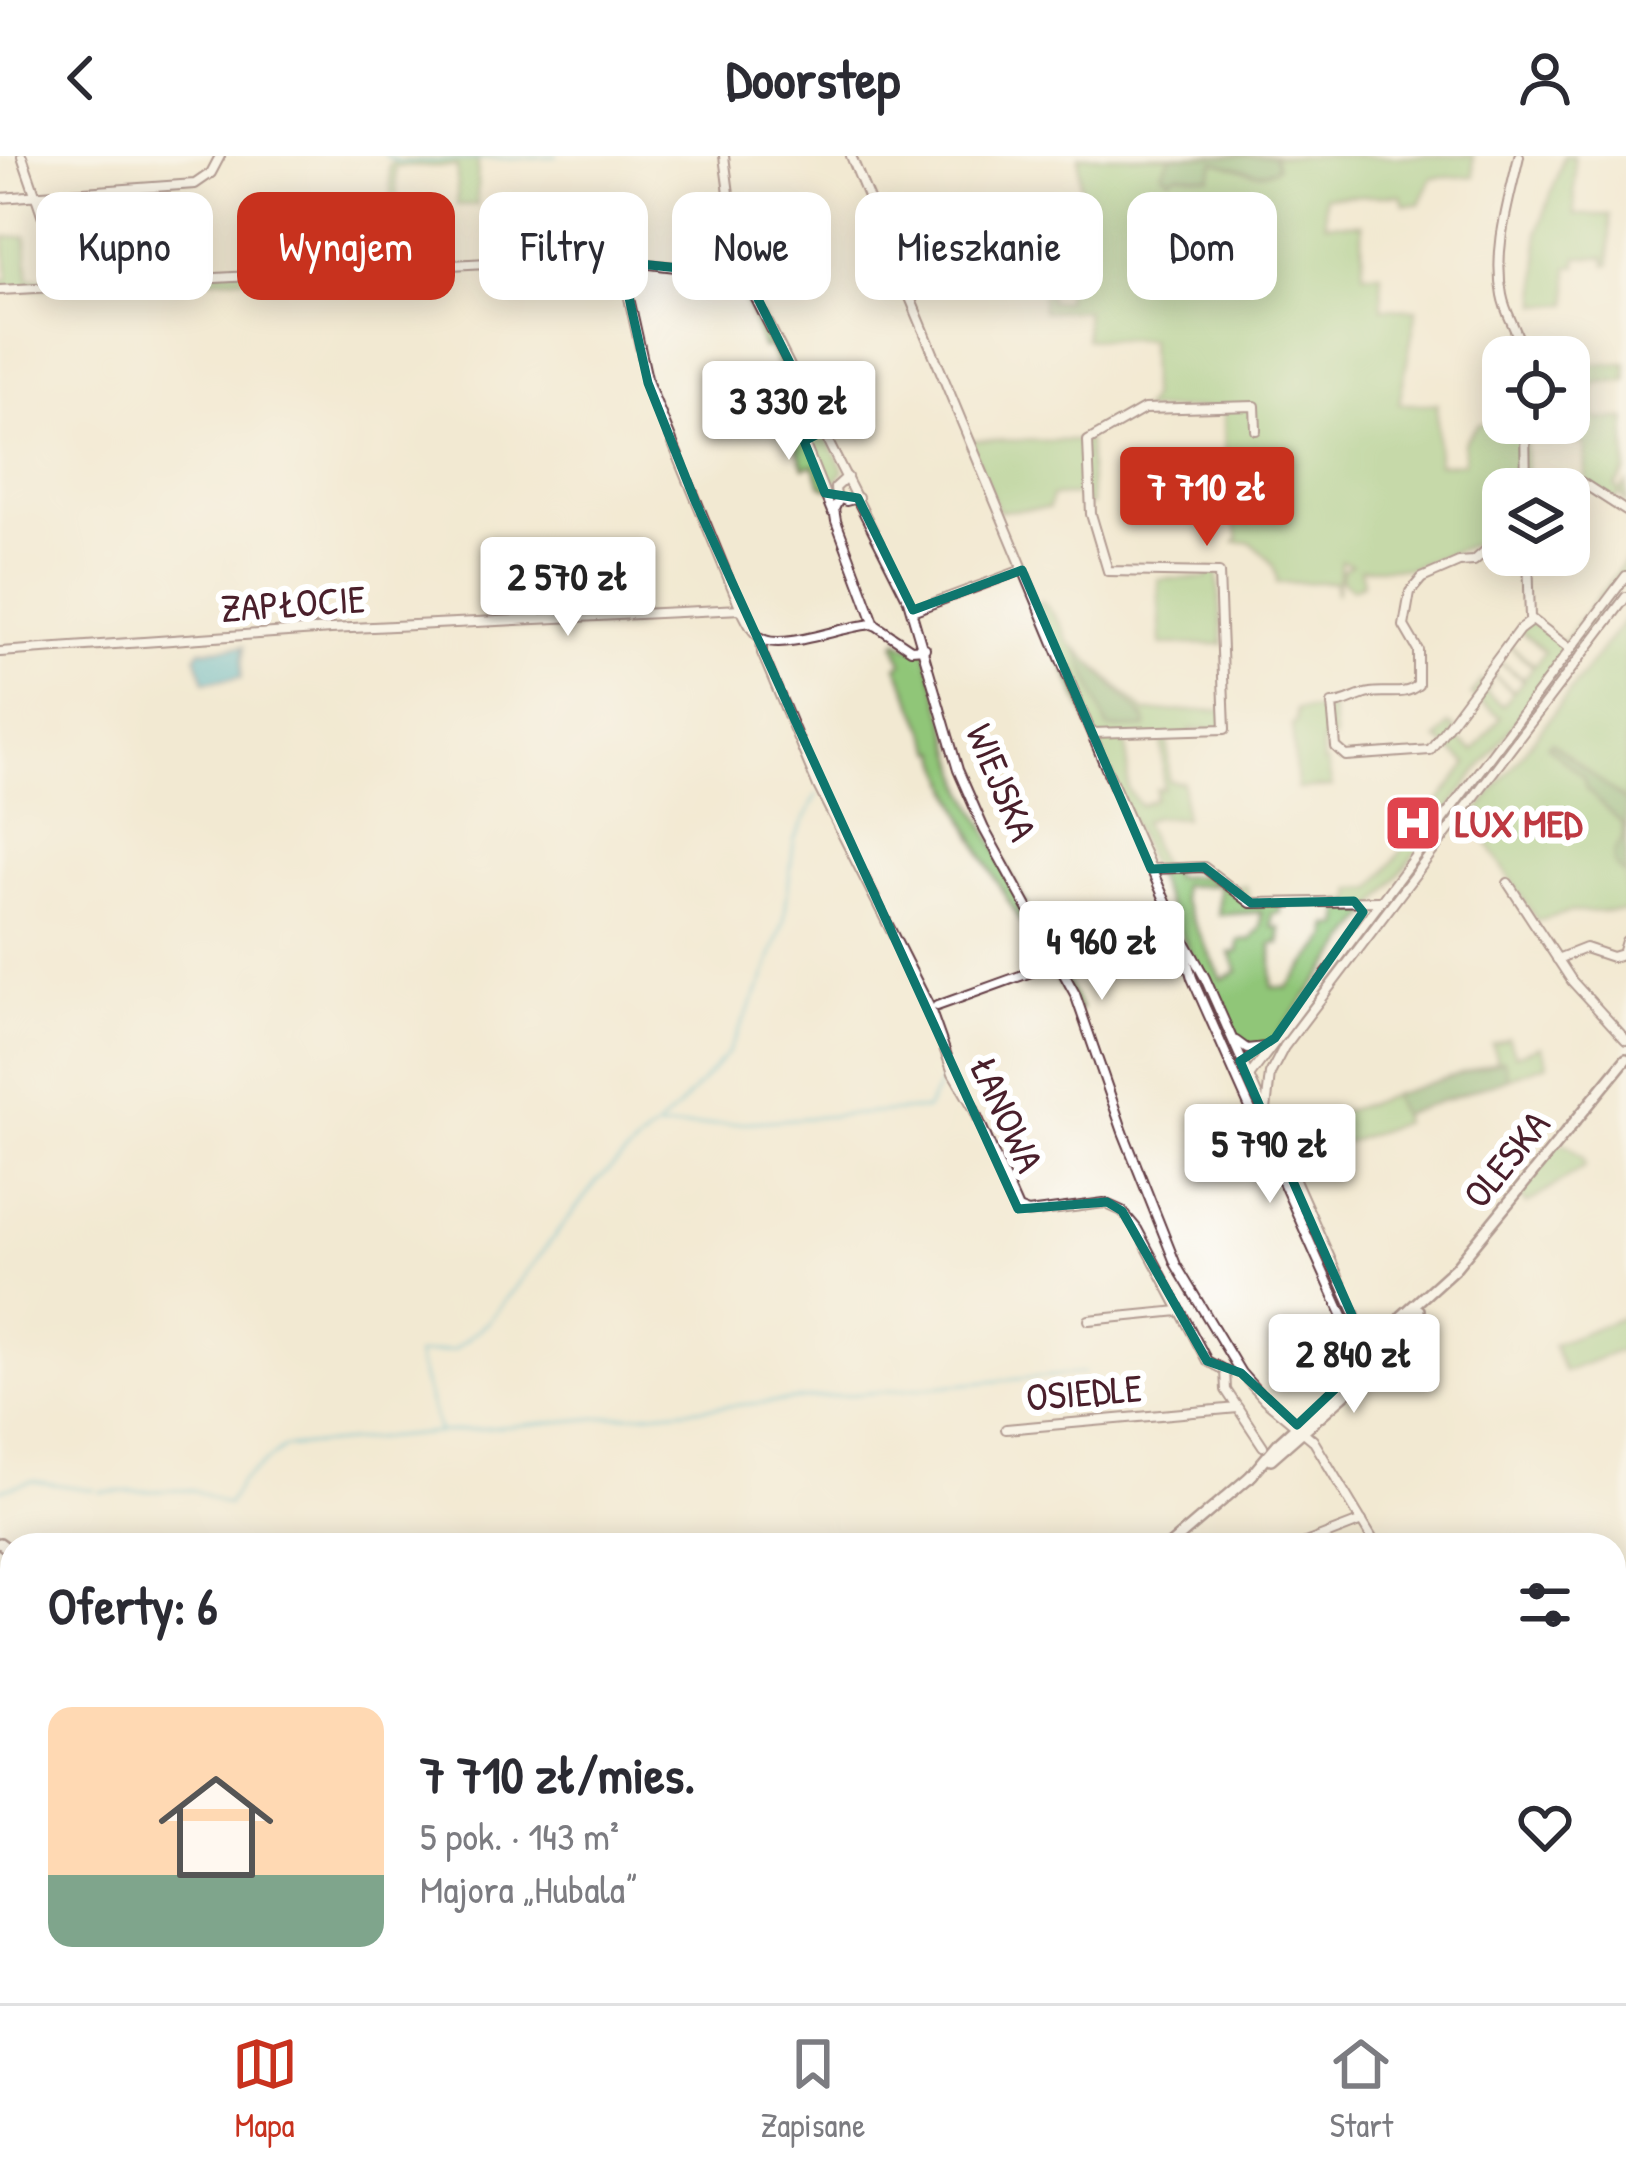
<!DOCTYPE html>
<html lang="pl">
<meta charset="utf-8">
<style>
body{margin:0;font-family:"Patrick Hand",sans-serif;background:#f2f2f3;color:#2b2b33;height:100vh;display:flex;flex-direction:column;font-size:45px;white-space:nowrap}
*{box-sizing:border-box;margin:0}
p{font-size:39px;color:#7c7c81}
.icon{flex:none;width:66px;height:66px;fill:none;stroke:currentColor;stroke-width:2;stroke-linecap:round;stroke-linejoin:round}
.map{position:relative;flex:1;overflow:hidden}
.panel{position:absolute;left:0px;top:1377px;width:1626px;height:471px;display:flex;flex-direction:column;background:#fff;border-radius:36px 36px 0 0;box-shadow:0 6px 30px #0003}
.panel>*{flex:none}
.guide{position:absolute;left:36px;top:36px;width:1554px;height:108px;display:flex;gap:24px}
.controls{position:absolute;left:1482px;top:180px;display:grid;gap:24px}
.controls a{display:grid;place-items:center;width:108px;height:108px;border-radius:24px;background:#fff;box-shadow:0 6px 30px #0003;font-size:60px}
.price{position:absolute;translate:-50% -102px;padding:0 27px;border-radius:12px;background:#fff;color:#222;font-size:39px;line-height:78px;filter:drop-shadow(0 3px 6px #0008)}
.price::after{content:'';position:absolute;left:50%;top:72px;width:36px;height:27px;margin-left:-18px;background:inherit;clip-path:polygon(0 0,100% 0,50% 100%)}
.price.active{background:#c8321e;color:#fff}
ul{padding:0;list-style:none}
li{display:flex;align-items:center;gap:36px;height:300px;padding:0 48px}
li+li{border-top:3px solid #e1e1e2}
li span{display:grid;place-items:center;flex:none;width:336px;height:240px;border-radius:24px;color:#555}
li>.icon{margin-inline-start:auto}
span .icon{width:144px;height:144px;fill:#fffc;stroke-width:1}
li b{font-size:51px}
h2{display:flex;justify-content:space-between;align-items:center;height:144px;padding:0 48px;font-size:51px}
.tag{padding:0 42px;border-radius:24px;background:#fff;box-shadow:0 6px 30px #0003;font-size:42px;line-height:108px}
.tag.active{background:#c8321e;color:#fff}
header{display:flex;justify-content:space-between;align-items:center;height:156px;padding:0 48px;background:#fff;font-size:54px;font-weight:700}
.dock{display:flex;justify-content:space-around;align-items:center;height:168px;border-top:3px solid #e1e1e2;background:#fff;font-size:33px;color:#7c7c81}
.dock a{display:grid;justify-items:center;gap:6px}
.dock .active{color:#c8321e}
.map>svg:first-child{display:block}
.green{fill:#90c678;stroke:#6d7252;stroke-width:3;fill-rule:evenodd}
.forest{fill:#74ab68;stroke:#5f654a;stroke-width:3}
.water{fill:#49b2c8;stroke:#4a687a;stroke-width:3}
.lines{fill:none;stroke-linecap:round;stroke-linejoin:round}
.stream{stroke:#49b2c8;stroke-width:3}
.minor-casing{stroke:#633d44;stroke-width:12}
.major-casing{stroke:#633d44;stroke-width:14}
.minor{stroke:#fff;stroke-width:8}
.major{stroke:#fff;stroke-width:9}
.marked{fill:none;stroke:#0f766e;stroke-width:9;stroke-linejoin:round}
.labels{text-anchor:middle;stroke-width:12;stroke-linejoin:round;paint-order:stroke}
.street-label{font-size:39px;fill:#4a1f2b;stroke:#fff}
.health-label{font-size:39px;font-weight:bold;fill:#be3a42;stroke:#fff;text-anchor:start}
</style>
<header><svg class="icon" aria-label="back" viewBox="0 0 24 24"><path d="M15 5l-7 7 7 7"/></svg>Doorstep<svg class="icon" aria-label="person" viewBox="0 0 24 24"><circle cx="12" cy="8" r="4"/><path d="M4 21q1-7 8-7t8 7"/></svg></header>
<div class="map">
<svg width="1626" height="1847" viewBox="0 0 1626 1847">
<rect width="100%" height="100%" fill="#fff"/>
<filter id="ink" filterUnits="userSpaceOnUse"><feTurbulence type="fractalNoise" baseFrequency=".00833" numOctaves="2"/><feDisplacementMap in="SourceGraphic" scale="24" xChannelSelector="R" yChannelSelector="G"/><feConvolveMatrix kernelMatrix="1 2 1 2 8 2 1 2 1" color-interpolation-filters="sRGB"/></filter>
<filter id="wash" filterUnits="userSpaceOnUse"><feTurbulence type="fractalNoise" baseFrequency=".004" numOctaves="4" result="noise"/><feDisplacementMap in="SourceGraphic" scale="48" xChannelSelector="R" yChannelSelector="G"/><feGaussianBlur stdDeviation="2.7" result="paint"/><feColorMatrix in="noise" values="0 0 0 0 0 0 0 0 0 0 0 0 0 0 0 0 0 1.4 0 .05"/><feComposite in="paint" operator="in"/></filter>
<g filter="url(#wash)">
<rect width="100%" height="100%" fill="#f2e9d2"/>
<g class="green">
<path d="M 1079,0 L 1473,0 L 1474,20 L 1432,22 L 1420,48 L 1404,48 L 1401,39 L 1325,40 L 1325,67 L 1362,68 L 1363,117 L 1381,117 L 1382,152 L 1417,153 L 1399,248 L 1437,248 L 1438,308 L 1464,307 L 1464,286 L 1478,268 L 1525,267 L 1526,333 L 1503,333 L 1503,377 L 1479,390 L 1476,387 L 1410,412 L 1361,412 L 1363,427 L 1353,433 L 1341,424 L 1342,415 L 1351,408 L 1341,405 L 1336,439 L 1335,426 L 1277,427 C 1277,408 1264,398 1250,386 L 1235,386 L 1239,381 L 1225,343 L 1224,251 L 1141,254 L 1150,242 L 1149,183 L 1086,183 L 1085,154 L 1042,155 L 1042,139 L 1049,139 L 1049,146 L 1065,145 L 1066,122 L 1083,113 Z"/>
<path d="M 1564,0 L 1574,0 L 1575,59 L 1610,59 L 1610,108 L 1606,109 L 1605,101 L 1577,101 L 1577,110 L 1569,111 L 1569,148 L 1539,149 L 1538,76 Z"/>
<path d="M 478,4 L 477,49 L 457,49 L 457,10 L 395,11 L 403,113 L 0,134 L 0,124 L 8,123 L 5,81 L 26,80 L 29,122 L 65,127 L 68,123 L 391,103 L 395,100 L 389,9 L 395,5 Z"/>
<path d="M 723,117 L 742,120 L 844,315 L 829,333 L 821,328 L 813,309 L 804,312 L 772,224 L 782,219 L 769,191 L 763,192 L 746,146 Z"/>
<path d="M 1626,207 L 1626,225 L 1594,227 L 1595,263 L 1626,263 L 1626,316 L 1615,331 L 1620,335 L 1626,328 L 1626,349 L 1620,337 L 1613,346 L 1586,328 L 1585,287 L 1560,287 L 1569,267 L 1569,209 Z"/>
<path d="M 969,284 L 1088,285 L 1091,349 L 1081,350 L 1080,339 L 1052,340 L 1049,352 L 998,355 Z"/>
<path d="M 1626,404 L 1626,420 L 1275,882 L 1258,894 L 1237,887 L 1178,773 L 1037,447 L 1042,445 L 1061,467 L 1068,485 L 1145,556 L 1225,554 L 1225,573 L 1190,574 L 1190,581 L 1168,582 L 1169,625 L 1183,626 L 1184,662 L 1154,661 L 1143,666 L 1162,712 L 1172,712 L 1173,721 L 1204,720 L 1213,727 L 1217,721 L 1229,730 L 1246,730 L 1252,747 L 1280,746 L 1280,757 L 1272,758 L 1272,771 L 1280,772 L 1280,787 L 1272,788 L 1272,831 L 1287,832 L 1329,781 L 1329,770 L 1341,770 L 1341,745 L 1353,745 L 1353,733 L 1373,732 L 1468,608 L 1437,584 L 1449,568 L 1456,573 L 1452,579 L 1474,595 L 1500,561 L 1471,539 L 1482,524 L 1490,529 L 1485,536 L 1503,550 L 1513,536 L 1488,515 L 1514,535 L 1523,525 L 1497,504 L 1524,522 L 1533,511 L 1508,488 L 1535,509 L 1545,496 L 1519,474 L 1531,465 L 1563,487 ZM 1162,583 L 1163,633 L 1156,633 L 1155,643 L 1140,650 L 1128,633 L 1127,584 ZM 1219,729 L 1219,759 L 1261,756 L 1261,771 L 1251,784 L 1239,785 L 1238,796 L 1230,797 L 1238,815 L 1222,823 L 1182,743 L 1181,730 Z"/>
<path d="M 1208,415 L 1217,415 L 1223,488 L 1161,489 L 1158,423 L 1207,422 Z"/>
<path d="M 1626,462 L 1626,755 L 1570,756 L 1537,765 L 1472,663 Z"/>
<path d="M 898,484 L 905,490 L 925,492 L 966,635 L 1081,853 L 1076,855 C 1030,781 961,677 939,595 L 935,595 L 897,510 L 903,507 L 895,488 Z"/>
<path d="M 1332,553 L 1334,583 L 1322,585 L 1323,607 L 1327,607 L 1332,631 L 1297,633 L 1292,568 L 1296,567 L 1296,554 Z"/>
<path d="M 1508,882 L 1515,899 L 1541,890 L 1548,908 L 1401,959 L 1402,967 L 1331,992 L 1320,963 L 1497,905 L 1492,888 Z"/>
<path d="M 1557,988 L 1566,988 L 1583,1002 L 1585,1010 L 1527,1048 L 1522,1042 L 1523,1029 Z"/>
<path d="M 1626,1160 L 1626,1192 L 1564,1216 L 1553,1188 Z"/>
</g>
<g class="forest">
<path d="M 1171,0 L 1273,0 L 1277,11 C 1259,26 1236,10 1215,6 L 1210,21 L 1177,18 L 1169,22 L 1161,16 Z"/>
<path d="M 1077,492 L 1146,564 L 1146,572 L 1108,573 Z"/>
<path d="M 1551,586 L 1626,646 L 1626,720 C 1611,710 1609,698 1622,685 L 1623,669 L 1586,633 L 1583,621 L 1547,590 Z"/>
<path d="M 1504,904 L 1508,922 L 1400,959 L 1392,939 Z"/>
<path d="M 0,1635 L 12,1651 L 12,1836 L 124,1836 L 129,1847 L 0,1847 Z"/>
</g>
<path class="water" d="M 244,490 L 241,522 L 205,526 L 196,500 L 200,494 Z"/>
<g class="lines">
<g class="stream">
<path d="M 385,0 L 401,6 L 557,0"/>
<path d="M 658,973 L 926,953 L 946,917"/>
<path d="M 439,1277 L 416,1199 L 453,1194 L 488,1166 L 598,1024 L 677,953 L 727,898 L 764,823 L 784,765 L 794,684 L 817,639"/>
<path d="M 0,1334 L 32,1325 L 95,1334"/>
<path d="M 100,1336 L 194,1334 L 227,1349 L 241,1325 L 285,1291 L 1084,1217"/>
<path d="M 0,1554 L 12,1581"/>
<path d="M 0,1827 L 12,1835"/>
<path d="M 13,1836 L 29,1847"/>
<path d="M 124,1836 L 129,1847"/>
</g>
</g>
</g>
<g filter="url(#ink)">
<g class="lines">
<defs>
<g id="minor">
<path d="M 22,0 L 67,131"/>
<path d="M 724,0 L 734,75 L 749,129 L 908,444 L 958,614 L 984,673 L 1075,838 L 1123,976 L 1176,1109 L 1241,1217 L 1265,1244 L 1313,1284 L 1376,1389"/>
<path d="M 851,0 L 1106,612 L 1178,773 L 1205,822 L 1354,1156 L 1371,1203"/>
<path d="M 1519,0 C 1509,45 1493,93 1502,139 C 1506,162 1521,177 1522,201"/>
<path d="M 0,42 L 195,28 L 211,17 L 220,0"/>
<path d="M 621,106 L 648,227 L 741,453"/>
<path d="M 0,134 L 542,104 L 641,107 L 746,119"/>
<path d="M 1525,267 L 1526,333"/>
<path d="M 824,275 L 803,284 L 832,356"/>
<path d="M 847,321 L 835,332 L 836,341 L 846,345 L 858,342"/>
<path d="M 1526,326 L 1581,326 L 1626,355"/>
<path d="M 839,343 L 834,353 L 836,365 L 875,469"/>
<path d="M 1503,379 L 1474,405 L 1459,406 L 1422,422 L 1410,436 L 1404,470 L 1418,494 L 1418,529 C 1404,541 1387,534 1370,537 C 1356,539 1347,548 1332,548 L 1336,591 L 1346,600 L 1430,594 L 1519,474 L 1531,465"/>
<path d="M 1528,399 L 1530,462 L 1570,493"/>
<path d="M 912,455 L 1022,414"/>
<path d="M 761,483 L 762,497 L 818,630 L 929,850 L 953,917 L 973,951 L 1018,1053 L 1028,1057 L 1104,1047 L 1122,1055 L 1137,1073 L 1207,1205 L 1224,1214"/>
<path d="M 0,496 L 331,473 L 741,453 C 747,464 753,480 765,484 C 788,493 846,469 874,468 L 911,493 L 925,492"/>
<path d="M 1092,577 L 1225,573 L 1219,417 L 1108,415 L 1091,358 L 1088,285 L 1144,253 L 1255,250 L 1256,274"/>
<path d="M 1151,713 L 1204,711 L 1251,747 L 1379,745"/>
<path d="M 1508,727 L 1572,825 L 1626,884"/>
<path d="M 1178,773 L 1192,822 L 1366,1212"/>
<path d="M 1557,803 L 1585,792 L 1612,801 L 1622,798 L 1626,785"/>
<path d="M 937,850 L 1059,806"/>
<path d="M 1236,885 L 1247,893 L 1265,891"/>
<path d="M 1248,922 L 1626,420"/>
<path d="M 1266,954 L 1270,918 L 1284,891 L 1626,441"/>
<path d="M 1089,1164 L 1179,1155"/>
<path d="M 1362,1167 L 1379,1174 L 1396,1165"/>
<path d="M 1225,1214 L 1226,1234 L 1263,1290"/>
<path d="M 1006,1273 L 1238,1252"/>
<path d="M 1300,1389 L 1362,1365"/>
<path d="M 1614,1787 L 1626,1807"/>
<path d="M 475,1836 L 476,1847"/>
<path d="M 851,1847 L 881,1836"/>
<path d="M 1069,1847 L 1069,1836"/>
</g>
<g id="major">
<path d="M 1271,1303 L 1360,1225 L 1419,1154"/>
<path d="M 1249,1322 L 1281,1284 L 1363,1210 L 1402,1160 L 1455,1112 L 1626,903"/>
<path d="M 0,1387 L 12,1396"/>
<path d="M 1170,1389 L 1253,1318"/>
<path d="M 531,1836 L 541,1847"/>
<path d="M 546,1836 L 555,1847"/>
<path d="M 771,1847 L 780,1836"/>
</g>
</defs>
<use href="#minor" class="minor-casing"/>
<use href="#major" class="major-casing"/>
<use href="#minor" class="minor"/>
<use href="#major" class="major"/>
</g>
</g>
<path d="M0 0H1626V1847H0ZM 621,106 L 746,119 L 824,275 L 804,285 L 825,337 L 858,342 L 913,454 L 1022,414 L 1151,713 L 1204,711 L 1251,747 L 1354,745 L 1363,756 L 1275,882 L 1240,905 L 1370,1200 L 1297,1269 L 1241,1217 L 1207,1205 L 1122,1055 L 1107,1046 L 1018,1053 L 695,345 L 648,227 Z" fill="#f2e9d2" fill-opacity=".55" fill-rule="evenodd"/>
<path class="marked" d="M 621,106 L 746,119 L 824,275 L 804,285 L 825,337 L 858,342 L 913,454 L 1022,414 L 1151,713 L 1204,711 L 1251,747 L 1354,745 L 1363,756 L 1275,882 L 1240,905 L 1370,1200 L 1297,1269 L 1241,1217 L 1207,1205 L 1122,1055 L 1107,1046 L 1018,1053 L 695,345 L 648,227 Z"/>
<defs>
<symbol id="hospital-square" viewBox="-11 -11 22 22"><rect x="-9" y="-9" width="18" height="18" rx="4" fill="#e0444e" stroke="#fff"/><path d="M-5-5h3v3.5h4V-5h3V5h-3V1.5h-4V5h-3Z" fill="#fff"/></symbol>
</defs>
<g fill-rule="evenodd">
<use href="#hospital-square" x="1380" y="634" width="66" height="66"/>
</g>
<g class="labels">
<g class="street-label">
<text transform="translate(293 447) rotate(-4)" y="14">ZAPŁOCIE</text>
<text transform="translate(1002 626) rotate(67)" y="14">WIEJSKA</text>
<text transform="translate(1007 958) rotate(65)" y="14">ŁANOWA</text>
<text transform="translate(1506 1003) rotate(-51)" y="14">OLESKA</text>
<text transform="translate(1084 1236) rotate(-5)" y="14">OSIEDLE</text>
</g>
<g class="health-label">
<text x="1455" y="681">LUX MED</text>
</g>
</g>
</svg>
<div class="controls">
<a><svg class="icon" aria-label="locate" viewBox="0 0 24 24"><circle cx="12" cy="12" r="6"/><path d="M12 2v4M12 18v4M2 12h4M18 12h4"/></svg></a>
<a><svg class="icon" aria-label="layers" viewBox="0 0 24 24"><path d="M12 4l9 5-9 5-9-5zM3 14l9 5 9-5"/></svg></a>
</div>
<b class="price" style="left:789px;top:307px">3 330 zł</b>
<b class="price active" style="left:1207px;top:393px">7 710 zł</b>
<b class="price" style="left:568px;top:483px">2 570 zł</b>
<b class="price" style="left:1102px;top:847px">4 960 zł</b>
<b class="price" style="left:1270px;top:1050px">5 790 zł</b>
<b class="price" style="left:1354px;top:1260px">2 840 zł</b>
<div class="guide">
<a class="tag">Kupno</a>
<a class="tag active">Wynajem</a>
<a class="tag">Filtry</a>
<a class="tag">Nowe</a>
<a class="tag">Mieszkanie</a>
<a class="tag">Dom</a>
</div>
<section class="panel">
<h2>Oferty: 6<svg class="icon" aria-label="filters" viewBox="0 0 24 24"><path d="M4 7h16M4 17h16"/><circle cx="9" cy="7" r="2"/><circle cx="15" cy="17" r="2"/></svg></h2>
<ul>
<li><span style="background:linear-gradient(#ffd9b3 70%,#7fa58c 0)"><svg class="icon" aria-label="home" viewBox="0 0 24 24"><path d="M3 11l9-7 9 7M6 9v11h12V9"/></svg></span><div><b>7 710 zł/mies.</b><p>5 pok. · 143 m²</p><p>Majora „Hubala”</p></div><svg class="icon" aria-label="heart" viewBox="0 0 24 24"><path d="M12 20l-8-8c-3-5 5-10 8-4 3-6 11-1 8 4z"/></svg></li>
</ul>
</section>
</div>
<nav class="dock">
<a class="active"><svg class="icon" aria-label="map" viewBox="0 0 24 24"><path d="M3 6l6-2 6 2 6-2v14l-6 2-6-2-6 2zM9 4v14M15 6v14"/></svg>Mapa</a>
<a><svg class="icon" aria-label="saved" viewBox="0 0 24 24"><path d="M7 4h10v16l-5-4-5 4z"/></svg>Zapisane</a>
<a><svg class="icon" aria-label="home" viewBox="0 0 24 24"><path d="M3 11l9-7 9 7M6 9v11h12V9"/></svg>Start</a>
</nav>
